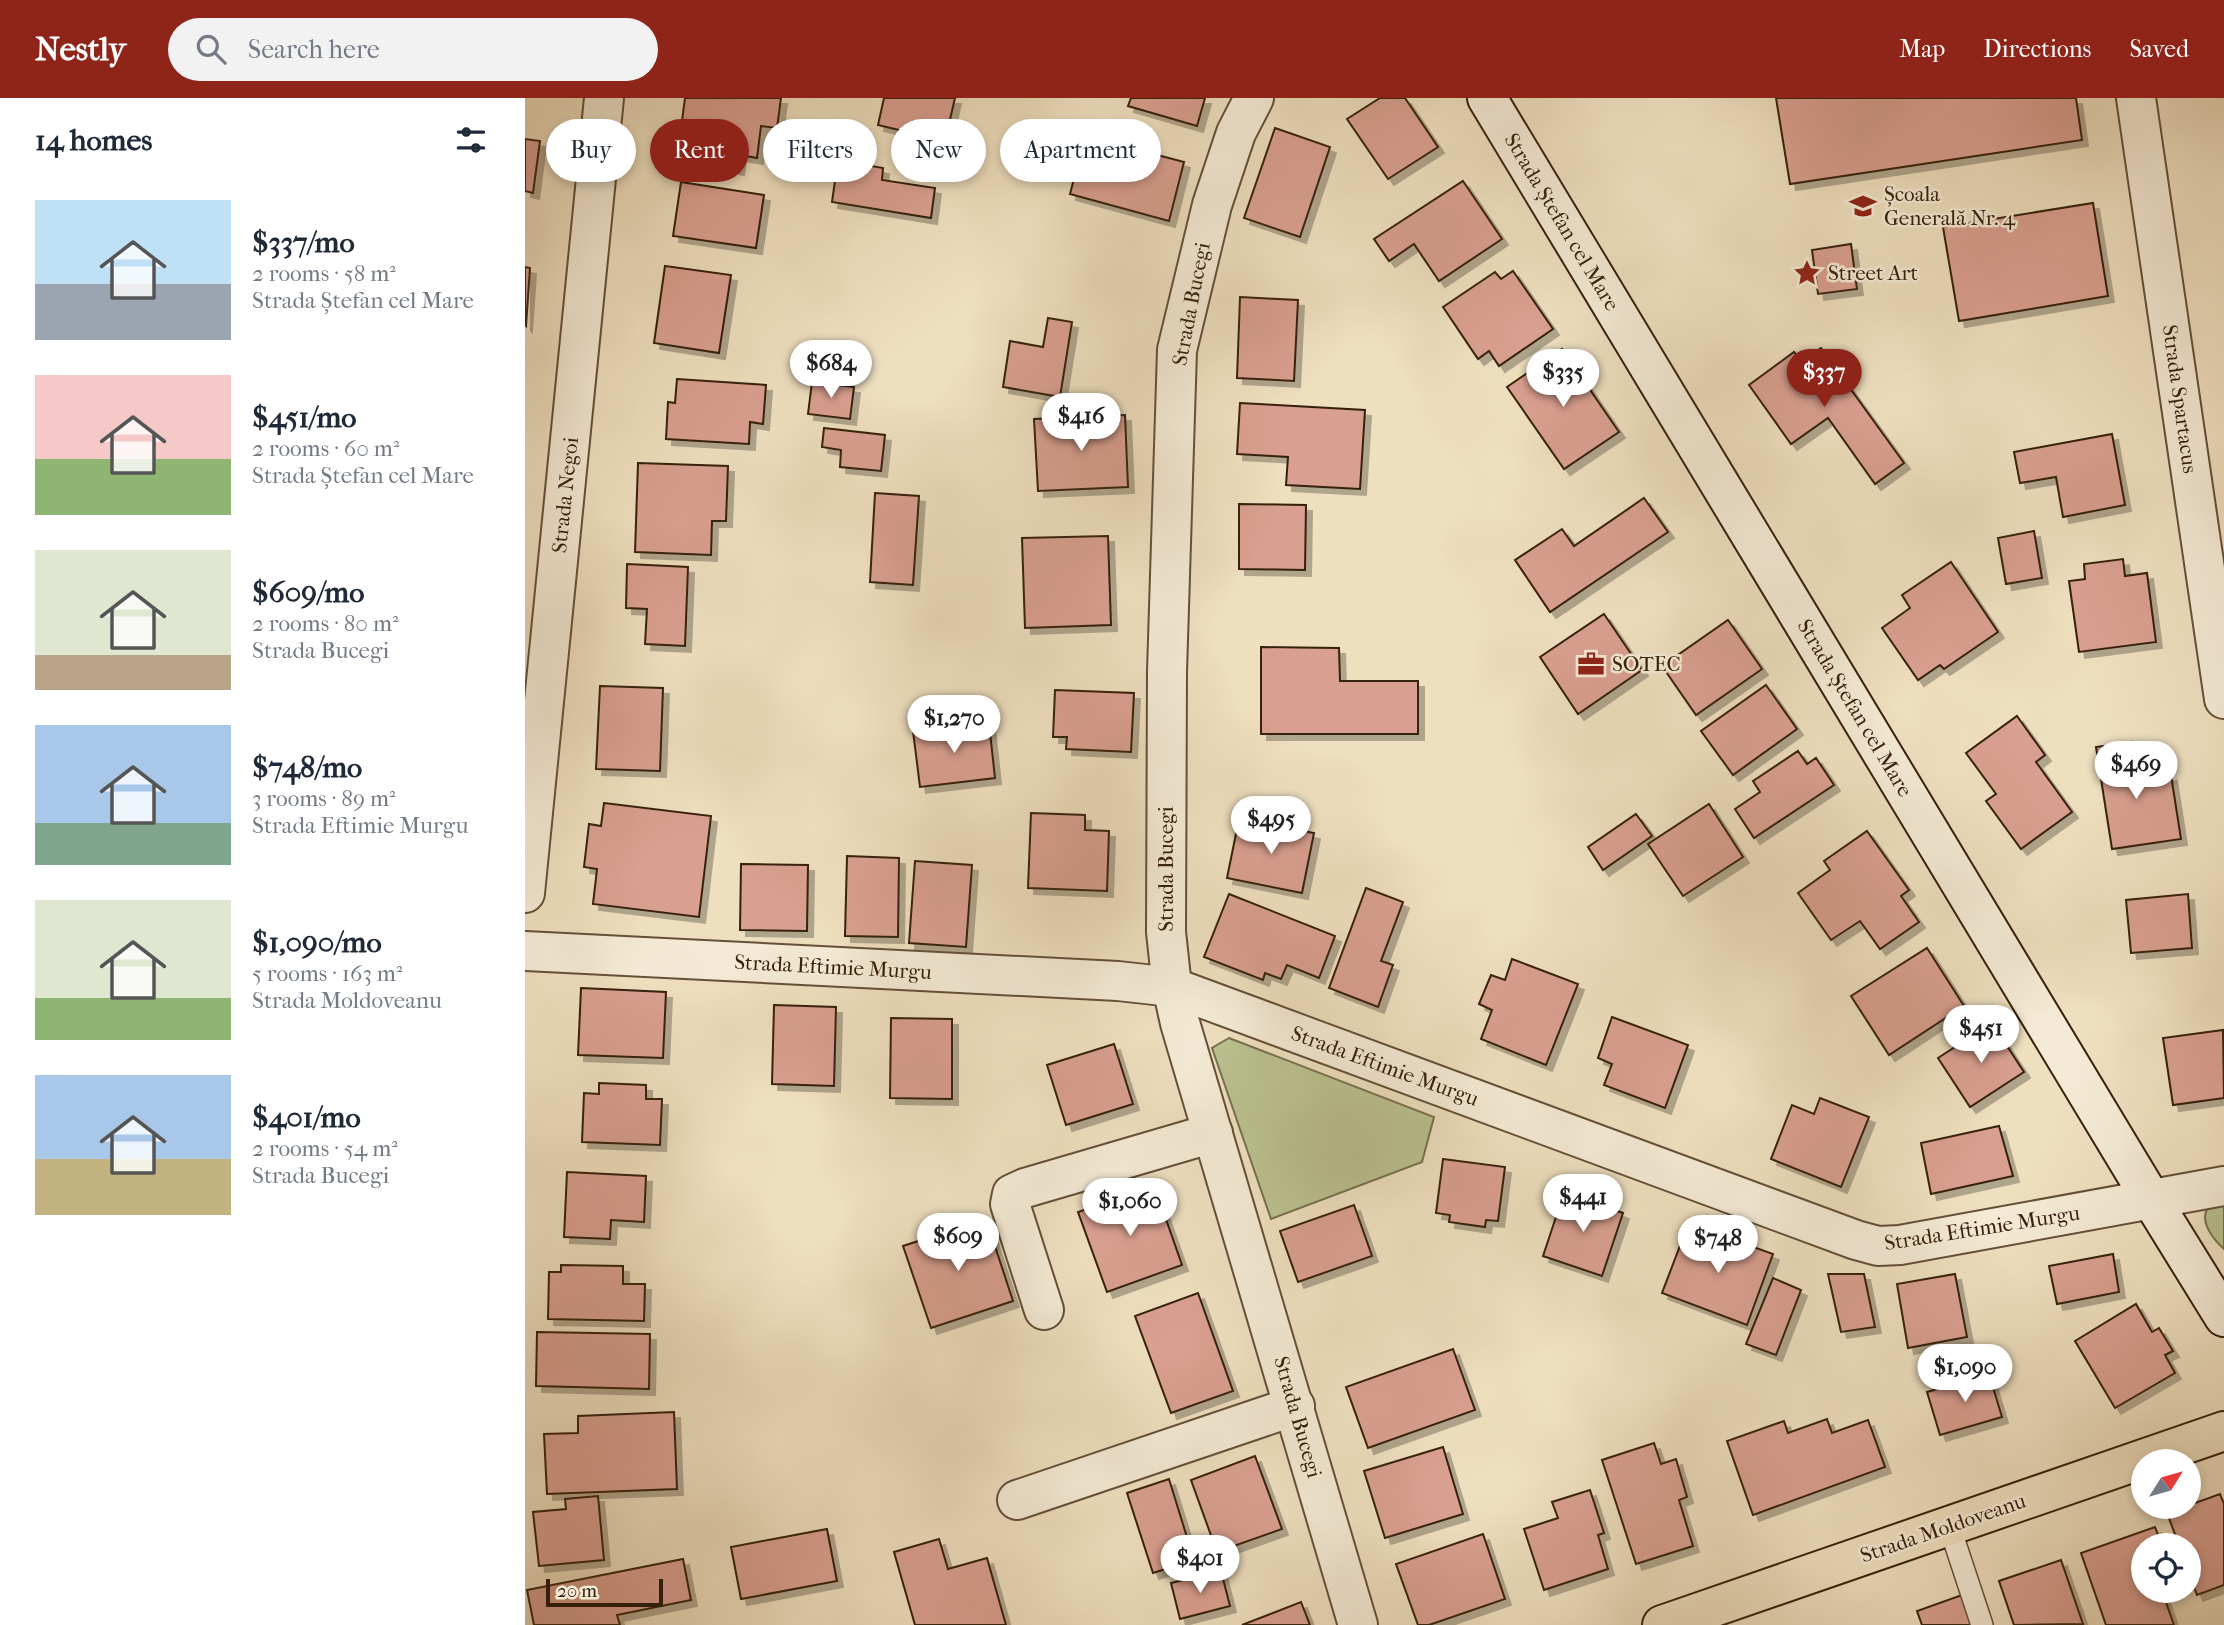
<!DOCTYPE html>
<meta charset="utf-8">
<style>
body{margin:0;font-family:"IM FELL French Canon",serif;background:#f2f2f3;color:#1f2937;height:100vh;display:flex;flex-direction:column;font-size:26px;white-space:nowrap}
*{box-sizing:border-box;margin:0}
p{font-size:23px;color:#747a83}
.icon{flex:none;width:38px;height:38px;fill:none;stroke:currentColor;stroke-width:2;stroke-linecap:round;stroke-linejoin:round}
.map{position:relative;flex:1;overflow:hidden}
.drawer{display:flex;flex-direction:column;background:#fff;width:525px}
.drawer>*{flex:none}
.hud{position:absolute;left:21px;top:21px;width:665px;height:63px;display:flex;gap:14px}
.needle{width:46px;rotate:53deg}
.controls{position:absolute;left:1606px;top:1351px;display:grid;gap:14px}
.controls a{display:grid;place-items:center;width:70px;height:70px;border-radius:50%;background:#fff;box-shadow:0 4px 10px #0003;font-size:35px}
.scale{position:absolute;left:21px;bottom:18px;width:117px;box-sizing:border-box;padding-left:7px;border:4px solid #36200b;border-top:0;font-size:19px;line-height:24px;white-space:nowrap;color:#36200b;-webkit-text-stroke:5px #f4ead5;paint-order:stroke}
.price{position:absolute;translate:-50% -60px;padding:0 16px;border-radius:24px;background:#fff;color:#222;font-size:23px;line-height:46px;filter:drop-shadow(0 2px 4px #0008)}
.price::after{content:'';position:absolute;left:50%;top:42px;width:21px;height:16px;margin-left:-10px;background:inherit;clip-path:polygon(0 0,100% 0,50% 100%)}
.price.current{background:#8f2418;color:#fff}
ul{padding:0;list-style:none}
li{display:flex;align-items:center;gap:21px;height:175px;padding:0 35px}
li span{display:grid;place-items:center;flex:none;width:196px;height:140px;border-radius:0px;color:#555}
li>.icon{margin-inline-start:auto}
span .icon{width:84px;height:84px;fill:#fffc;stroke-width:1}
li b{font-size:30px}
h2{display:flex;justify-content:space-between;align-items:center;height:84px;padding:0 35px;font-size:30px}
.pill{padding:0 24px;border-radius:32px;background:#fff;box-shadow:0 4px 10px #0003;font-size:24px;line-height:63px}
.pill.current{background:#8f2418;color:#fff}
header{display:flex;align-items:center;gap:42px;box-sizing:border-box;height:98px;padding:0 35px;background:#8f2418;color:#fff}
header strong{font-size:33px}
nav{display:flex;gap:38px;margin-inline-start:auto;font-size:24px}
.search{width:490px;height:63px;background:#f2f2f3;display:flex;align-items:center;gap:18px;box-sizing:border-box;padding:0 24px;border-radius:38px;color:#747a83;font-size:26px}
main{display:flex;flex:1;min-height:0}
.map>svg:first-child{display:block}
.green{fill:#bac190;stroke:#78704e;stroke-width:2}
.building{fill:#d99f90;stroke:#36200b;stroke-width:2;filter:url(#shadow)}
.lines{fill:none;stroke-linecap:round;stroke-linejoin:round}
.service-casing{stroke:#645038;stroke-width:24}
.minor-casing{stroke:#645038;stroke-width:42}
.secondary-casing{stroke:#36200b;stroke-width:42}
.primary-casing{stroke:#36200b;stroke-width:42}
.service{stroke:#f4ead5;stroke-width:21}
.minor{stroke:#f4ead5;stroke-width:38}
.secondary{stroke:#f4ead5;stroke-width:38}
.primary{stroke:#eedfbf;stroke-width:38}
.labels{text-anchor:middle;stroke-width:5;stroke-linejoin:round;paint-order:stroke}
.poi-label{font-size:21px;fill:#36200b;stroke:#f4ead5;text-anchor:start}
.street-label{font-size:21px;fill:#36200b;stroke:#f4ead5}
</style>
<header>
<strong>Nestly</strong>
<div class="search"><svg class="icon" aria-label="search" viewBox="0 0 24 24"><circle cx="10" cy="10" r="6"/><path d="M15 15l6 6"/></svg>Search here</div>
<nav><a>Map</a><a>Directions</a><a>Saved</a></nav>
</header>
<main>
<section class="drawer">
<h2>14 homes<svg class="icon" aria-label="filters" viewBox="0 0 24 24"><path d="M4 7h16M4 17h16"/><circle cx="9" cy="7" r="2"/><circle cx="15" cy="17" r="2"/></svg></h2>
<ul>
<li><span style="background:linear-gradient(#bfe0f5 60%,#9aa5b1 0)"><svg class="icon" aria-label="home" viewBox="0 0 24 24"><path d="M3 11l9-7 9 7M6 9v11h12V9"/></svg></span><div><b>$337/mo</b><p>2 rooms · 58 m²</p><p>Strada Ștefan cel Mare</p></div></li>
<li><span style="background:linear-gradient(#f6c9c9 60%,#8fb573 0)"><svg class="icon" aria-label="home" viewBox="0 0 24 24"><path d="M3 11l9-7 9 7M6 9v11h12V9"/></svg></span><div><b>$451/mo</b><p>2 rooms · 60 m²</p><p>Strada Ștefan cel Mare</p></div></li>
<li><span style="background:linear-gradient(#dfe7d0 75%,#b9a48a 0)"><svg class="icon" aria-label="home" viewBox="0 0 24 24"><path d="M3 11l9-7 9 7M6 9v11h12V9"/></svg></span><div><b>$609/mo</b><p>2 rooms · 80 m²</p><p>Strada Bucegi</p></div></li>
<li><span style="background:linear-gradient(#a9c7e8 70%,#7fa58c 0)"><svg class="icon" aria-label="home" viewBox="0 0 24 24"><path d="M3 11l9-7 9 7M6 9v11h12V9"/></svg></span><div><b>$748/mo</b><p>3 rooms · 89 m²</p><p>Strada Eftimie Murgu</p></div></li>
<li><span style="background:linear-gradient(#dfe7d0 70%,#8fb573 0)"><svg class="icon" aria-label="home" viewBox="0 0 24 24"><path d="M3 11l9-7 9 7M6 9v11h12V9"/></svg></span><div><b>$1,090/mo</b><p>5 rooms · 163 m²</p><p>Strada Moldoveanu</p></div></li>
<li><span style="background:linear-gradient(#a9c7e8 60%,#c2b280 0)"><svg class="icon" aria-label="home" viewBox="0 0 24 24"><path d="M3 11l9-7 9 7M6 9v11h12V9"/></svg></span><div><b>$401/mo</b><p>2 rooms · 54 m²</p><p>Strada Bucegi</p></div></li>
</ul>
</section>
<div class="map">
<svg width="1699" height="1527" viewBox="0 0 1699 1527">
<defs>
<filter id="shadow"><feDropShadow dx="6" dy="6" stdDeviation="0" flood-color="#0004"/></filter>
</defs>
<rect width="100%" height="100%" fill="#eedfbf"/>
<filter id="stains"><feTurbulence type="fractalNoise" baseFrequency=".00286" numOctaves="4"/><feColorMatrix values="0 0 0 0 .2 0 0 0 0 .09 0 0 0 0 .02 0 0 0 .5 -.17"/></filter>
<radialGradient id="worn" r=".72"><stop offset=".6" stop-color="#630" stop-opacity="0"/><stop offset="1" stop-color="#630" stop-opacity=".3"/></radialGradient>
<g class="green">
<path d="M 704,940 L 909,1019 L 897,1064 L 746,1121 L 687,950 Z"/>
<path d="M 1699,1097 L 1699,1151 C 1689,1142 1675,1125 1682,1111 C 1685,1105 1693,1101 1699,1097 Z"/>
</g>
<g class="building">
<path d="M 160,0 L 256,0 L 252,30 L 236,28 L 232,60 L 215,57 L 213,71 L 152,61 Z"/>
<path d="M 359,0 L 430,0 L 420,43 L 353,27 Z"/>
<path d="M 606,0 L 680,0 L 672,28 L 603,8 Z"/>
<path d="M 855,0 L 880,0 L 913,49 L 863,81 L 822,21 Z"/>
<path d="M 1251,0 L 1551,0 L 1557,42 L 1265,86 Z"/>
<path d="M 750,30 L 805,49 L 775,139 L 719,120 Z"/>
<path d="M 560,38 L 659,64 L 644,123 L 545,96 Z"/>
<path d="M 0,41 L 15,43 L 8,95 L 0,93 Z"/>
<path d="M 313,62 L 358,70 L 357,82 L 410,90 L 406,120 L 307,104 Z"/>
<path d="M 938,83 L 977,141 L 914,183 L 889,146 L 864,163 L 849,141 Z"/>
<path d="M 156,84 L 239,97 L 231,150 L 148,138 Z"/>
<path d="M 1568,105 L 1583,198 L 1434,223 L 1418,129 Z"/>
<path d="M 1326,146 L 1332,191 L 1293,196 L 1287,152 Z"/>
<path d="M 140,168 L 206,177 L 194,255 L 129,245 Z"/>
<path d="M 0,169 L 5,170 L 1,228 L 0,227 Z"/>
<path d="M 988,173 L 1028,231 L 974,268 L 964,253 L 953,261 L 918,209 L 970,174 L 976,181 Z"/>
<path d="M 715,199 L 773,202 L 769,283 L 712,280 Z"/>
<path d="M 523,220 L 547,224 L 535,299 L 478,289 L 485,243 L 518,249 Z"/>
<path d="M 1296,250 L 1379,365 L 1350,386 L 1303,320 L 1266,346 L 1224,287 L 1269,254 L 1276,263 Z"/>
<path d="M 1037,251 L 1094,334 L 1039,371 L 982,289 Z"/>
<path d="M 152,281 L 241,287 L 238,326 L 225,324 L 224,346 L 141,341 L 143,304 L 150,305 Z"/>
<path d="M 287,284 L 329,289 L 325,321 L 283,316 Z"/>
<path d="M 715,305 L 840,312 L 835,391 L 761,387 L 763,359 L 712,356 Z"/>
<path d="M 600,317 L 603,389 L 513,393 L 509,321 Z"/>
<path d="M 299,330 L 360,337 L 356,373 L 315,369 L 316,352 L 297,349 Z"/>
<path d="M 1587,336 L 1600,407 L 1538,419 L 1531,379 L 1495,385 L 1489,354 Z"/>
<path d="M 113,365 L 203,368 L 201,423 L 187,423 L 186,457 L 110,454 Z"/>
<path d="M 350,395 L 394,398 L 388,487 L 345,484 Z"/>
<path d="M 1119,400 L 1143,434 L 1025,514 L 990,462 L 1037,431 L 1049,448 Z"/>
<path d="M 714,406 L 781,407 L 780,472 L 714,471 Z"/>
<path d="M 1509,433 L 1517,480 L 1481,486 L 1473,440 Z"/>
<path d="M 583,438 L 586,527 L 500,530 L 497,440 Z"/>
<path d="M 1598,461 L 1600,478 L 1622,475 L 1631,544 L 1554,554 L 1544,483 L 1560,481 L 1559,466 Z"/>
<path d="M 1426,464 L 1473,534 L 1419,571 L 1415,567 L 1393,582 L 1357,530 L 1385,510 L 1377,497 Z"/>
<path d="M 102,466 L 163,469 L 160,548 L 120,546 L 122,511 L 101,510 Z"/>
<path d="M 1079,516 L 1117,572 L 1053,616 L 1015,559 Z"/>
<path d="M 1203,522 L 1237,571 L 1171,617 L 1137,568 Z"/>
<path d="M 736,549 L 814,550 L 815,583 L 893,583 L 893,636 L 736,636 Z"/>
<path d="M 1241,587 L 1272,631 L 1208,677 L 1176,633 Z"/>
<path d="M 75,588 L 138,590 L 135,673 L 71,671 Z"/>
<path d="M 530,592 L 609,595 L 606,654 L 541,651 L 542,639 L 528,639 Z"/>
<path d="M 1492,618 L 1520,657 L 1511,664 L 1547,714 L 1496,751 L 1461,703 L 1471,696 L 1441,655 Z"/>
<path d="M 464,625 L 470,680 L 395,689 L 388,633 Z"/>
<path d="M 1607,644 L 1612,682 L 1646,677 L 1656,741 L 1587,751 L 1571,649 Z"/>
<path d="M 1273,653 L 1282,666 L 1291,660 L 1309,687 L 1229,740 L 1210,711 L 1235,694 L 1228,683 Z"/>
<path d="M 79,705 L 186,718 L 174,819 L 68,806 L 72,771 L 59,769 L 64,726 L 76,728 Z"/>
<path d="M 1184,706 L 1218,759 L 1158,798 L 1123,746 Z"/>
<path d="M 506,715 L 560,717 L 560,732 L 584,733 L 582,793 L 503,790 Z"/>
<path d="M 1111,716 L 1127,738 L 1078,772 L 1063,749 Z"/>
<path d="M 714,721 L 789,735 L 777,795 L 702,780 Z"/>
<path d="M 1342,733 L 1384,792 L 1376,798 L 1394,824 L 1355,851 L 1335,823 L 1306,842 L 1273,795 L 1305,772 L 1299,763 Z"/>
<path d="M 322,758 L 374,760 L 373,839 L 320,838 Z"/>
<path d="M 390,763 L 447,767 L 441,849 L 384,845 Z"/>
<path d="M 216,766 L 283,767 L 282,833 L 215,832 Z"/>
<path d="M 841,790 L 878,804 L 856,863 L 868,867 L 853,909 L 804,890 Z"/>
<path d="M 704,796 L 810,838 L 794,880 L 762,867 L 756,881 L 740,875 L 738,882 L 679,859 Z"/>
<path d="M 1663,796 L 1667,850 L 1606,855 L 1601,802 Z"/>
<path d="M 1402,850 L 1439,908 L 1364,957 L 1326,898 Z"/>
<path d="M 987,861 L 1053,886 L 1021,967 L 956,941 L 967,912 L 954,906 L 966,877 L 980,882 Z"/>
<path d="M 56,890 L 141,894 L 138,960 L 53,957 Z"/>
<path d="M 249,907 L 311,909 L 309,988 L 247,986 Z"/>
<path d="M 1087,919 L 1163,947 L 1140,1010 L 1079,987 L 1087,966 L 1073,960 Z"/>
<path d="M 366,920 L 427,921 L 427,1001 L 365,1000 Z"/>
<path d="M 1467,925 L 1499,974 L 1445,1009 L 1413,960 Z"/>
<path d="M 1698,932 L 1699,1000 L 1648,1007 L 1638,940 Z"/>
<path d="M 589,946 L 608,1006 L 541,1027 L 522,967 Z"/>
<path d="M 74,985 L 121,987 L 121,1001 L 137,1001 L 135,1047 L 57,1044 L 59,995 L 74,996 Z"/>
<path d="M 1295,1000 L 1344,1019 L 1316,1089 L 1246,1061 L 1267,1007 L 1289,1016 Z"/>
<path d="M 1474,1028 L 1488,1078 L 1406,1096 L 1396,1045 Z"/>
<path d="M 918,1061 L 980,1069 L 973,1123 L 961,1122 L 960,1129 L 924,1124 L 925,1117 L 911,1115 Z"/>
<path d="M 42,1074 L 121,1078 L 119,1124 L 86,1122 L 85,1141 L 39,1139 Z"/>
<path d="M 629,1087 L 657,1167 L 582,1194 L 553,1114 Z"/>
<path d="M 1039,1095 L 1098,1115 L 1077,1178 L 1018,1158 Z"/>
<path d="M 829,1107 L 847,1158 L 773,1184 L 755,1133 Z"/>
<path d="M 461,1121 L 488,1203 L 406,1230 L 378,1148 Z"/>
<path d="M 1161,1132 L 1185,1141 L 1187,1134 L 1248,1156 L 1222,1227 L 1137,1195 Z"/>
<path d="M 1588,1156 L 1594,1194 L 1532,1206 L 1524,1168 Z"/>
<path d="M 36,1167 L 98,1168 L 98,1186 L 120,1186 L 119,1223 L 23,1221 L 24,1174 L 36,1174 Z"/>
<path d="M 1303,1176 L 1339,1176 L 1350,1229 L 1316,1234 Z"/>
<path d="M 1430,1176 L 1442,1239 L 1383,1250 L 1372,1186 Z"/>
<path d="M 1248,1180 L 1276,1192 L 1251,1257 L 1221,1246 Z"/>
<path d="M 673,1195 L 708,1293 L 646,1315 L 610,1218 Z"/>
<path d="M 1611,1206 L 1627,1234 L 1634,1230 L 1648,1253 L 1640,1257 L 1650,1275 L 1590,1310 L 1550,1243 Z"/>
<path d="M 12,1234 L 125,1236 L 124,1291 L 11,1288 Z"/>
<path d="M 928,1251 L 950,1312 L 843,1350 L 821,1289 Z"/>
<path d="M 1464,1276 L 1477,1319 L 1415,1337 L 1402,1294 Z"/>
<path d="M 149,1314 L 152,1391 L 22,1396 L 19,1336 L 53,1335 L 53,1318 Z"/>
<path d="M 1302,1321 L 1307,1335 L 1343,1322 L 1360,1369 L 1228,1417 L 1202,1343 L 1259,1323 L 1263,1335 Z"/>
<path d="M 1129,1345 L 1136,1366 L 1151,1361 L 1162,1399 L 1154,1402 L 1168,1448 L 1111,1466 L 1077,1362 Z"/>
<path d="M 918,1349 L 938,1416 L 860,1440 L 839,1373 Z"/>
<path d="M 730,1358 L 757,1431 L 692,1454 L 666,1382 Z"/>
<path d="M 644,1381 L 669,1462 L 628,1475 L 602,1395 Z"/>
<path d="M 1065,1392 L 1079,1435 L 1073,1437 L 1083,1471 L 1019,1492 L 999,1431 L 1033,1420 L 1027,1404 Z"/>
<path d="M 1695,1396 L 1699,1406 L 1699,1487 L 1672,1497 L 1664,1475 L 1664,1447 L 1654,1447 L 1642,1415 Z"/>
<path d="M 73,1398 L 79,1462 L 14,1468 L 8,1414 L 41,1411 L 40,1401 Z"/>
<path d="M 1630,1429 L 1637,1447 L 1619,1447 L 1619,1493 L 1637,1493 L 1649,1527 L 1581,1527 L 1556,1455 Z"/>
<path d="M 302,1431 L 312,1483 L 216,1501 L 206,1449 Z"/>
<path d="M 958,1436 L 980,1501 L 904,1527 L 893,1527 L 871,1466 Z"/>
<path d="M 414,1441 L 423,1471 L 462,1460 L 481,1527 L 390,1527 L 369,1454 Z"/>
<path d="M 158,1461 L 166,1502 L 92,1517 L 95,1527 L 9,1527 L 2,1492 Z"/>
<path d="M 1536,1462 L 1558,1526 L 1489,1527 L 1474,1483 Z"/>
<path d="M 696,1473 L 705,1508 L 655,1521 L 646,1485 Z"/>
<path d="M 1437,1497 L 1447,1527 L 1397,1527 L 1392,1513 Z"/>
<path d="M 776,1504 L 785,1527 L 717,1527 Z"/>
</g>
<g class="lines">
<defs>
<path id="service" d="M 1424,1427 L 1457,1527"/>
<g id="minor">
<path d="M 729,0 L 711,35 L 687,107 L 652,252 L 642,574 L 641,834 L 647,889 L 655,925 L 833,1527"/>
<path d="M 1611,0 L 1699,601"/>
<path d="M 0,795 L 79,0"/>
<path d="M 0,853 L 593,883 L 647,889 L 1331,1142 L 1353,1148 L 1375,1147 L 1699,1088"/>
<path d="M 519,1212 L 485,1106 L 487,1096 L 500,1090 L 688,1035"/>
<path d="M 492,1402 L 770,1308"/>
</g>
<path id="secondary" d="M 962,0 L 1626,1101 L 1699,1219"/>
<path id="primary" d="M 1137,1527 L 1699,1333"/>
</defs>
<use href="#service" class="service-casing"/>
<use href="#minor" class="minor-casing"/>
<use href="#secondary" class="secondary-casing"/>
<use href="#primary" class="primary-casing"/>
<use href="#service" class="service"/>
<use href="#minor" class="minor"/>
<use href="#secondary" class="secondary"/>
<use href="#primary" class="primary"/>
</g>
<defs>
<symbol id="school-bare" viewBox="-9 -9 18 18"><path d="M0-5L7-2L0 1L-7-2ZM-4 1L0 2.5L4 1V4Q0 6-4 4Z" fill="#8f2418" stroke="#f4ead5" stroke-width="2.5" paint-order="stroke"/></symbol>
<symbol id="sight-bare" viewBox="-9 -9 18 18"><path d="M0-6L1.8-2.2L6-1.7L2.9 1.2L3.7 5.4L0 3.3L-3.7 5.4L-2.9 1.2L-6-1.7L-1.8-2.2Z" fill="#8f2418" stroke="#f4ead5" stroke-width="2.5" paint-order="stroke"/></symbol>
<symbol id="office-bare" viewBox="-9 -9 18 18"><path d="M-6-3h4V-5.5h4V-3h4V5H-6ZM-1-4.5V-3h2v-1.5ZM-6 0V1H6V0Z" fill="#8f2418" stroke="#f4ead5" stroke-width="2.5" paint-order="stroke"/></symbol>
</defs>
<g fill-rule="evenodd">
<use href="#school-bare" x="1319" y="89" width="38" height="38"/>
<use href="#sight-bare" x="1263" y="156" width="38" height="38"/>
<use href="#office-bare" x="1047" y="547" width="38" height="38"/>
</g>
<g class="labels">
<g class="poi-label">
<text x="1359" y="103">Școala<tspan x="1359" dy="24">Generală Nr. 4</tspan></text>
<text x="1303" y="182">Street Art</text>
<text x="1087" y="573">SOTEC</text>
</g>
<g class="street-label">
<text transform="translate(1037 124) rotate(59)" y="7">Strada Ștefan cel Mare</text>
<text transform="translate(666 206) rotate(-79)" y="7">Strada Bucegi</text>
<text transform="translate(1655 301) rotate(82)" y="7">Strada Spartacus</text>
<text transform="translate(40 397) rotate(-84)" y="7">Strada Negoi</text>
<text transform="translate(1330 610) rotate(59)" y="7">Strada Ștefan cel Mare</text>
<text transform="translate(641 771) rotate(-90)" y="7">Strada Bucegi</text>
<text transform="translate(308 869) rotate(3)" y="7">Strada Eftimie Murgu</text>
<text transform="translate(860 968) rotate(20)" y="7">Strada Eftimie Murgu</text>
<text transform="translate(1457 1130) rotate(-9)" y="7">Strada Eftimie Murgu</text>
<text transform="translate(773 1319) rotate(74)" y="7">Strada Bucegi</text>
<text transform="translate(1418 1430) rotate(-19)" y="7">Strada Moldoveanu</text>
</g>
</g>
<rect width="100%" height="100%" filter="url(#stains)"/>
<rect width="100%" height="100%" fill="url(#worn)"/>
</svg>
<div class="controls">
<a><svg class="needle" viewBox="-14 -14 28 28"><path d="M0-13l5 13h-10z" fill="#e53935"/><path d="M0 13l5-13h-10z" fill="#747a83"/></svg></a>
<a><svg class="icon" aria-label="locate" viewBox="0 0 24 24"><circle cx="12" cy="12" r="6"/><path d="M12 2v4M12 18v4M2 12h4M18 12h4"/></svg></a>
</div>
<div class="scale">20 m</div>
<b class="price" style="left:306px;top:302px">$684</b>
<b class="price" style="left:1038px;top:311px">$335</b>
<b class="price current" style="left:1299px;top:311px">$337</b>
<b class="price" style="left:556px;top:355px">$416</b>
<b class="price" style="left:429px;top:657px">$1,270</b>
<b class="price" style="left:1611px;top:703px">$469</b>
<b class="price" style="left:746px;top:758px">$495</b>
<b class="price" style="left:1456px;top:967px">$451</b>
<b class="price" style="left:1058px;top:1136px">$441</b>
<b class="price" style="left:605px;top:1140px">$1,060</b>
<b class="price" style="left:433px;top:1175px">$609</b>
<b class="price" style="left:1193px;top:1177px">$748</b>
<b class="price" style="left:1440px;top:1306px">$1,090</b>
<b class="price" style="left:675px;top:1497px">$401</b>
<div class="hud">
<a class="pill">Buy</a>
<a class="pill current">Rent</a>
<a class="pill">Filters</a>
<a class="pill">New</a>
<a class="pill">Apartment</a>
</div>
</div>
</main>
